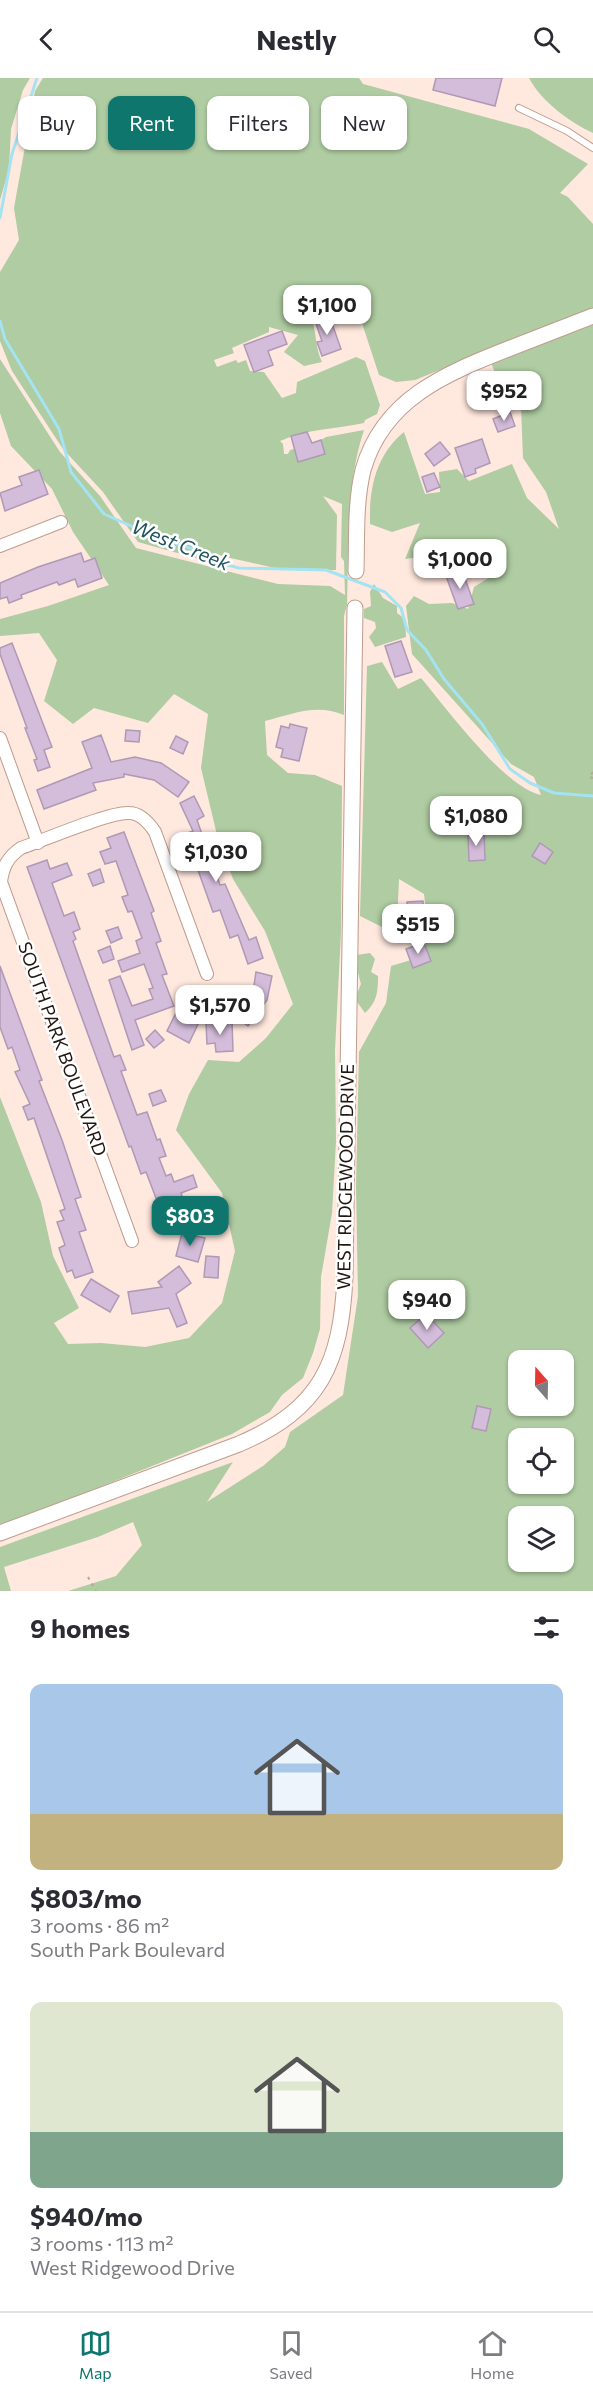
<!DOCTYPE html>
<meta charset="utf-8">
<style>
body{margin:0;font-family:Commissioner,sans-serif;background:#f7f7f7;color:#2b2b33;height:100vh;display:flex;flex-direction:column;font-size:22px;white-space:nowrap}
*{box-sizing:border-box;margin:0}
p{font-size:20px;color:#7c7c81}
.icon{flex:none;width:33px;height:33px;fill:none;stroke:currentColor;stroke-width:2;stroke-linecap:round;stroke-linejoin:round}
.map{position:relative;height:1513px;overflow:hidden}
.sheet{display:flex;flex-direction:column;background:#fff;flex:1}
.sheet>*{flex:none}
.banner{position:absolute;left:18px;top:18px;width:558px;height:54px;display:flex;gap:12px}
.needle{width:39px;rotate:340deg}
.tools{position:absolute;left:508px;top:1272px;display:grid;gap:12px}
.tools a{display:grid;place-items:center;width:66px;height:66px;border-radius:12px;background:#fff;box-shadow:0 2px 4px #0004;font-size:30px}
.price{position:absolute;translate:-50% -51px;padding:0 14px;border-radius:12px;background:#fff;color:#222;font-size:20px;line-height:39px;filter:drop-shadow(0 2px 3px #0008)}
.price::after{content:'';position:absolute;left:50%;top:36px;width:18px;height:14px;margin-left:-9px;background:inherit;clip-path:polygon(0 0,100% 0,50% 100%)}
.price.selected{background:#0f766e;color:#fff}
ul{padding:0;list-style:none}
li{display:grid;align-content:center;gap:12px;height:318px;padding:0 30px}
li span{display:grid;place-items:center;height:186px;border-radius:12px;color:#555}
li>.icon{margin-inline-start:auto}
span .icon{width:108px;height:108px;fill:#fffc;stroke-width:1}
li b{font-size:26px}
h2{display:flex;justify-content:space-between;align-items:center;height:72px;padding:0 30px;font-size:26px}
.chip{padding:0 21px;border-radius:12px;background:#fff;box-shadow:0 2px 4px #0004;font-size:21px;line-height:54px}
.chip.selected{background:#0f766e;color:#fff}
header{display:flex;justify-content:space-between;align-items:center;height:78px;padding:0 30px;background:#fff;font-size:27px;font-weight:700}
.tab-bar{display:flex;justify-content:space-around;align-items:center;height:84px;border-top:2px solid #e1e1e2;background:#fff;font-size:16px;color:#7c7c81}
.tab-bar a{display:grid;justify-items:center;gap:3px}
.tab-bar .selected{color:#0f766e}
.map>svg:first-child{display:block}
.green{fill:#afcca2;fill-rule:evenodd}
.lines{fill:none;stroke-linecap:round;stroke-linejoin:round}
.stream{stroke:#a4e3f1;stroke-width:3}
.building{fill:#d4bdda;stroke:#af99b5;stroke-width:1.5}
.service-casing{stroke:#bf9c8c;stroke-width:8}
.minor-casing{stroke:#bf9c8c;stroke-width:14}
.tertiary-casing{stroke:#bf9c8c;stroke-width:17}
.path{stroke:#b8a59c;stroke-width:2;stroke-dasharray:3 4.5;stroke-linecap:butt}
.service{stroke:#fff;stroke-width:6}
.minor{stroke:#fff;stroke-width:12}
.tertiary{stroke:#fff;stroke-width:15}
.labels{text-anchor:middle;stroke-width:5;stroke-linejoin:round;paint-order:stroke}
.street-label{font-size:18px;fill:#221610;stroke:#fff}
.water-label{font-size:20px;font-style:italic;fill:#1f545f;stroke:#fff}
</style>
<header><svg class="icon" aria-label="back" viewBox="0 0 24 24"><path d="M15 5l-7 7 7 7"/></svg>Nestly<svg class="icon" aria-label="search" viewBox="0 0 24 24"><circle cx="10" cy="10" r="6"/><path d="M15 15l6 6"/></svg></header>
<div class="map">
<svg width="593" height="1513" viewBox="0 0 593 1513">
<rect width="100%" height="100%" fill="#ffe8de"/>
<g class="green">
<path d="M 0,0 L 30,0 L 23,12 L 11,51 L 9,91 L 0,122 Z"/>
<path d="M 43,0 L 359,0 L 363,6 L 529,51 L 588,86 L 560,115 L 568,119 L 593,146 L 593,230 L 415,302 L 396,304 L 379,297 L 359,236 L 338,227 L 312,242 C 317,257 315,270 322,284 L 304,288 L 284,274 L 298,257 L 269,249 L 269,254 L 232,270 L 234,275 L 214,282 L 217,289 L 236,282 L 238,285 L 246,282 L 250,293 L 264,294 L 282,320 L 296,315 L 297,304 L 356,279 L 365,283 L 380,327 L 377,336 L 365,342 L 364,345 C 335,351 307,351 280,363 L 283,366 L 284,376 L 288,376 L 290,372 L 294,371 L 298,383 L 325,376 L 321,362 L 326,359 L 364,352 C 345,410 349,467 347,527 L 344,538 L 344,637 C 317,625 292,636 265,643 L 267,677 L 288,695 L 315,697 L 342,708 L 341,854 L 335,972 L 336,1063 L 332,1135 L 321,1199 L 320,1251 L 313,1275 L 303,1300 L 282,1317 L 270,1334 L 232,1356 L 0,1449 L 0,1019 L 41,1124 L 53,1178 L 79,1230 L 54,1245 L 68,1266 L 101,1265 L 145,1269 L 189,1260 L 222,1225 L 235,1173 L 222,1115 L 176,1052 L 189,1016 L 208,982 L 239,984 L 266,960 L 293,926 L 265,853 L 233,801 L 217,757 L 201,690 L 208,636 L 174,616 L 148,645 L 94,630 L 73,646 L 44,623 L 57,582 L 39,555 L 0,558 L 0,541 L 48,528 L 109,507 L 73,454 L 52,411 L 11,368 L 0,335 L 0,281 L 60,374 L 100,418 L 136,470 L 278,506 L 330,508 L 345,517 L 344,483 L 341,479 L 342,426 L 323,418 L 337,437 L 336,492 L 284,492 L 217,477 L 206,483 L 138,464 L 103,414 L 63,371 L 12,293 L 0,263 L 0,194 L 19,162 L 14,130 L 35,13 Z"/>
<path d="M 529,0 L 593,0 L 593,55 C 569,44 541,23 529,0 Z"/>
<path d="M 593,240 L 593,1513 L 68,1513 L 116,1498 L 142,1467 L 133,1444 L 98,1459 L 4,1489 L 11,1513 L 0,1513 L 0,1469 L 233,1384 L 207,1424 L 263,1388 L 285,1369 L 290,1354 L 343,1317 L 358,1218 L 356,1108 L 359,974 L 386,925 L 391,888 L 421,879 L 429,856 L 424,816 L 399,801 L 397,845 L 384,850 L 360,838 L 367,588 L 382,584 L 398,611 L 421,600 C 446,630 505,710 541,717 L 534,699 L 511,686 L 412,576 L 406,528 L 414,518 L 429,526 L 452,525 L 468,531 L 474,509 L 495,496 L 483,471 L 405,481 L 420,445 L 392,454 L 370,446 C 369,410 376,377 404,354 L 425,416 L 440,414 L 439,394 L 457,391 L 469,403 L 512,386 L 527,420 L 559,451 L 546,414 L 523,380 L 521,329 L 504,317 L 491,285 L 521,275 L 519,269 ZM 519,1282 L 564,1282 L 564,1328 L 519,1328 ZM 519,1360 L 564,1360 L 564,1406 L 519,1406 ZM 519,1438 L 564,1438 L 564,1484 L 519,1484 Z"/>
<path d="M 374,506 L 383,520 L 397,528 L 397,535 L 405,541 L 406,559 L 375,569 L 369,559 L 376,550 L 375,544 L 364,540 L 364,531 L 371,528 L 370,514 Z"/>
<path d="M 370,875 L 375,881 L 371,894 L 378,898 C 378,914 377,924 365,935 L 355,921 L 361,906 L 357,891 L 357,877 Z"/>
</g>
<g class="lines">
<g class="stream">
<path d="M 0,140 L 12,76 L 37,0"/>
<path d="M 0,243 L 5,261 L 59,351 L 71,394 L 104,436 L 156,459 L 199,473 L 216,484 L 239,490 L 326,492 L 385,514 L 401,530 L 407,552 L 426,572 L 444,601 L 482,646 L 510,691 L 530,705 L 554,715 L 593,718"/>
</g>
</g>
<g class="building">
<path d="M 436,0 L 502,0 L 495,28 L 433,12 Z"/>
<path d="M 329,237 L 341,271 L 322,278 L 317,264 L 322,263 L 315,243 Z"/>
<path d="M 282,253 L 287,266 L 268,273 L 273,287 L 254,294 L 244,267 Z"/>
<path d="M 510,334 L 515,348 L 498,354 L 493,341 Z"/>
<path d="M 307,354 L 312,365 L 321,362 L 325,376 L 298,384 L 291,358 Z"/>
<path d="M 482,361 L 490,385 L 475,391 L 476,395 L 465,399 L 455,370 Z"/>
<path d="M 440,364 L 450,376 L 434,388 L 425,376 Z"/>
<path d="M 39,392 L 48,416 L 5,433 L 0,415 L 22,407 L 19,399 Z"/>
<path d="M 434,395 L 440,409 L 427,414 L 422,399 Z"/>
<path d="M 81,475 L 84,484 L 95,480 L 102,500 L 78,509 L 75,501 L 59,507 L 57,504 L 21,517 L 22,520 L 9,525 L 7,519 L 0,521 L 0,505 L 38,489 Z"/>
<path d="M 462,492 L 474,526 L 458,531 L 446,498 Z"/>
<path d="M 401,563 L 412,594 L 395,599 L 385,568 Z"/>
<path d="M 12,565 L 52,669 L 44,672 L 50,689 L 38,693 L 34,682 L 37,681 L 25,650 L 27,650 L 0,576 L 0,570 Z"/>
<path d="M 290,646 L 307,650 L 299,683 L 281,679 L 283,671 L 276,669 L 281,648 L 289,650 Z"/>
<path d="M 126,652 L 140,653 L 139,664 L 125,663 Z"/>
<path d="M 101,657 L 111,684 L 135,679 L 161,685 L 189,704 L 178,719 L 154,702 L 124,696 L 124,699 L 93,705 L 96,712 L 44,731 L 37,712 L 92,690 L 82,664 Z"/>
<path d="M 176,658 L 188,664 L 183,676 L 170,670 Z"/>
<path d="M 194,718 L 204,738 L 197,742 L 220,807 L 225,806 L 249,862 L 256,859 L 263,880 L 248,886 L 238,857 L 230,860 L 220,832 L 213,834 L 185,756 L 193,753 L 180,725 Z"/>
<path d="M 124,754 L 154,833 L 151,835 L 161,863 L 156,865 L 167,896 L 162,897 L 174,928 L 135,942 L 144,967 L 132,972 L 109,902 L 120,898 L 132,928 L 153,921 L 149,911 L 153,910 L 144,886 L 122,894 L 118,883 L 140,875 L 136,863 L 142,860 L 132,833 L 128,834 L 122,819 L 128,817 L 116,783 L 105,786 L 100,774 L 111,770 L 107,760 Z"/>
<path d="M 484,755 L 485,782 L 469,783 L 468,756 Z"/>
<path d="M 540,765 L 553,774 L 545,786 L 532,778 Z"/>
<path d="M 47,782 L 50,791 L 67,785 L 72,797 L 52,805 L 64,838 L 74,834 L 80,851 L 73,854 L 76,861 L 73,863 L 114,979 L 120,977 L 126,992 L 121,993 L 137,1037 L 147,1034 L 157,1062 L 160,1061 L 166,1078 L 159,1080 L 166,1098 L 171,1096 L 174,1104 L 193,1097 L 197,1109 L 181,1115 L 191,1143 L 172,1150 L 160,1119 L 156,1120 L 146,1094 L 141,1096 L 131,1068 L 129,1069 L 27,789 Z"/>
<path d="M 100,791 L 104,804 L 93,808 L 88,796 Z"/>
<path d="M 423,823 L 424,854 L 408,855 L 407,824 Z"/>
<path d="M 118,849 L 122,860 L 111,865 L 106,853 Z"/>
<path d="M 424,865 L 431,883 L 413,890 L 406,871 Z"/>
<path d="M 110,868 L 114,881 L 103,885 L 98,873 Z"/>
<path d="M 0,888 L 42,1002 L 39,1003 L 62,1062 L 81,1119 L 75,1121 L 86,1152 L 79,1154 L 93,1194 L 75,1200 L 72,1192 L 67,1194 L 59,1170 L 65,1167 L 57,1144 L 64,1142 L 60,1133 L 65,1131 L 34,1040 L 28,1042 L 23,1029 L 30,1026 L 15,994 L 20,992 L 12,969 L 8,971 L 0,949 Z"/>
<path d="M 256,894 L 272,898 L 267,922 L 248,948 L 235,938 L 253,914 Z"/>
<path d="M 177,933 L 199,944 L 189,965 L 167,953 Z"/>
<path d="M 232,944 L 233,973 L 216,974 L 215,965 L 207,966 L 206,945 Z"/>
<path d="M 155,952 L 164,962 L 154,970 L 146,961 Z"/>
<path d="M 161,1012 L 166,1023 L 153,1028 L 149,1016 Z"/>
<path d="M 219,1132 L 223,1144 L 211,1148 L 207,1136 Z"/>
<path d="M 182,1155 L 205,1160 L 198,1184 L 176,1178 Z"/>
<path d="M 206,1178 L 219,1179 L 218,1200 L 204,1199 Z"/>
<path d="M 179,1188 L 191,1205 L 176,1216 L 187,1245 L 177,1249 L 169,1230 L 132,1236 L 128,1214 L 162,1209 L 158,1204 Z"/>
<path d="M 91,1201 L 119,1218 L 110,1234 L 81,1217 Z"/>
<path d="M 426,1236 L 444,1255 L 428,1270 L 410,1250 Z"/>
<path d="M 477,1328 L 491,1331 L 486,1353 L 472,1350 Z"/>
</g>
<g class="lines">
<defs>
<path id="service" d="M 519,30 L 567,53 L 593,70"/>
<g id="minor">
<path d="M 0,468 L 61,444"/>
<path d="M 0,660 L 38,765"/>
<path d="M 132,1163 L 1,804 C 3,788 8,779 21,770 C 42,763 111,733 129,735 C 140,735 149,745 155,754 L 207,896"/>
</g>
<g id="tertiary">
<path d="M 356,493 C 357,459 355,425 363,392 C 383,321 445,296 508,271 C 536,260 565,249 593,238"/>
<path d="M 0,1455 L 239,1366 C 321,1331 341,1285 345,1199 L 355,530"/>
</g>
</defs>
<use href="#service" class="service-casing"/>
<use href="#minor" class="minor-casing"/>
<use href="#tertiary" class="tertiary-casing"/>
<g class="path">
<path d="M 593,694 L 589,699 L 593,700"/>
<path d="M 88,1499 L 96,1513"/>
</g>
<use href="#service" class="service"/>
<use href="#minor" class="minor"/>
<use href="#tertiary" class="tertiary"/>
</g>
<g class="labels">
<g class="street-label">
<text transform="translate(62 971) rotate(70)" y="6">SOUTH PARK BOULEVARD</text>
<text transform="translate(346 1099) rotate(-89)" y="6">WEST RIDGEWOOD DRIVE</text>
</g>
<g class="water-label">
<text transform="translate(181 467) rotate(22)" y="7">West Creek</text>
</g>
</g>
</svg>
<div class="tools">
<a><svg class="needle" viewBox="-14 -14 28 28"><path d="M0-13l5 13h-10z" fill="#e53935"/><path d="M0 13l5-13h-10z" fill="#7c7c81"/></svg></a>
<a><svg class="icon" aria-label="locate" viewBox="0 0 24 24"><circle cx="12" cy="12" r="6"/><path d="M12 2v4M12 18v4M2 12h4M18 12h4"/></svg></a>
<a><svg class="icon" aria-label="layers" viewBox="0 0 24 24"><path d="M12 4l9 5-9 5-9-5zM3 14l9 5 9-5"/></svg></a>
</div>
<b class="price" style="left:327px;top:258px">$1,100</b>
<b class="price" style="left:504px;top:344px">$952</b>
<b class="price" style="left:460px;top:512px">$1,000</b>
<b class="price" style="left:476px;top:769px">$1,080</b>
<b class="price" style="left:216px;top:805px">$1,030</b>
<b class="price" style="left:418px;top:877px">$515</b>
<b class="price" style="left:220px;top:958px">$1,570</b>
<b class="price selected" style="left:190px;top:1169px">$803</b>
<b class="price" style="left:427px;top:1253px">$940</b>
<div class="banner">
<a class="chip">Buy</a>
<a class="chip selected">Rent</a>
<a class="chip">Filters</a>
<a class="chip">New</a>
</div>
</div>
<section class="sheet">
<h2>9 homes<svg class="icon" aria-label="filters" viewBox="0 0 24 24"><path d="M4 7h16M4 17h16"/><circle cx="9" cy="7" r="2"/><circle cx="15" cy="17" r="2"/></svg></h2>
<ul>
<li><span style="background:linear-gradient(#a9c7e8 70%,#c2b280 0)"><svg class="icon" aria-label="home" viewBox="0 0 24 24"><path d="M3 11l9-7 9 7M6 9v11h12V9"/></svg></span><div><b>$803/mo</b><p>3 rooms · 86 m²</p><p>South Park Boulevard</p></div></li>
<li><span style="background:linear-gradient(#dfe7d0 70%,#7fa58c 0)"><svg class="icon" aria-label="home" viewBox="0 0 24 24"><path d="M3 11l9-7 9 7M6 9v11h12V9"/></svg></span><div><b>$940/mo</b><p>3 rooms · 113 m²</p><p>West Ridgewood Drive</p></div></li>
</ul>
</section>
<nav class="tab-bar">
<a class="selected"><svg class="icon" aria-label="map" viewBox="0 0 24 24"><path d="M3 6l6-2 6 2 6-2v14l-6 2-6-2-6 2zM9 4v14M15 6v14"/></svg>Map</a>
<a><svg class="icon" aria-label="saved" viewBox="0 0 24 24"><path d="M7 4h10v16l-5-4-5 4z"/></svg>Saved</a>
<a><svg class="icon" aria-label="home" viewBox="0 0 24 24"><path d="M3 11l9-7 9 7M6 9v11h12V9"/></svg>Home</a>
</nav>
